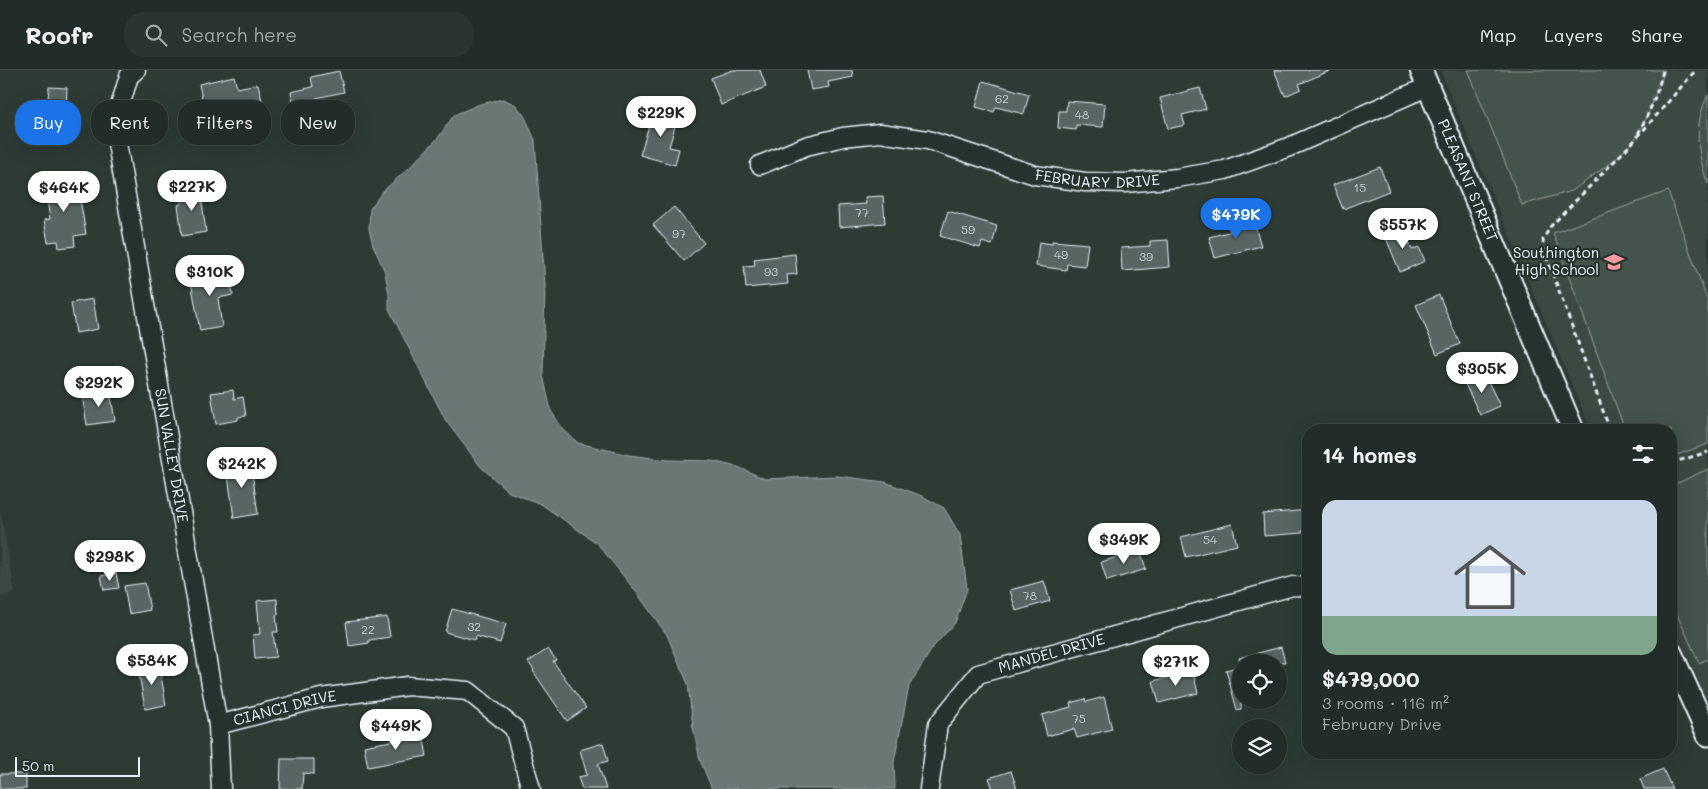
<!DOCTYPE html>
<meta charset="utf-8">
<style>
body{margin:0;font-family:Mali,sans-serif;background:#2a3430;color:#f1f3f6;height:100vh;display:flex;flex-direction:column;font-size:19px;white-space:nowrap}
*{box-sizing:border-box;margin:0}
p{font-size:16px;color:#a2a7a8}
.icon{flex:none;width:28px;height:28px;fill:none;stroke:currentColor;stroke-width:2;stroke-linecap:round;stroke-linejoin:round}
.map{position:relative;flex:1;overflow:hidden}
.panel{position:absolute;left:1302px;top:354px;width:375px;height:335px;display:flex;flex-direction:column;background:#222c28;border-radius:20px;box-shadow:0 5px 20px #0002,0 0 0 1px #3f4845}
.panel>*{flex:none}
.banner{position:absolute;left:15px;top:30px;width:475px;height:45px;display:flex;gap:10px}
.fabs{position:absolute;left:1232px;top:584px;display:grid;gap:10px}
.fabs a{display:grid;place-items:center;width:55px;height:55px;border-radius:50%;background:#222c28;box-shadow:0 5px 20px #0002,0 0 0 1px #3f4845;font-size:25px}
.scale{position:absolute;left:15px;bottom:12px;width:125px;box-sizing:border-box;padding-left:5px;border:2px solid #e8f1f8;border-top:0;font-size:14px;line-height:18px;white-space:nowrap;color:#e8f1f8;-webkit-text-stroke:4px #26332d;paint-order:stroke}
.price{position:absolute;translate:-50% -42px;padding:0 11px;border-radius:18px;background:#fff;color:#222;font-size:16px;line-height:32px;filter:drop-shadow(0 1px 2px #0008)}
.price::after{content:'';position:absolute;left:50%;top:30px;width:15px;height:11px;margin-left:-8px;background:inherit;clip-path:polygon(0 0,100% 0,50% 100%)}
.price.current{background:#1a73e8;color:#fff}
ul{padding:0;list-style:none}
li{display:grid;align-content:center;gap:10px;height:265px;padding:0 20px}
li span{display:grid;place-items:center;height:155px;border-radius:15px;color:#555}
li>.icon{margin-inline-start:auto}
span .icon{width:90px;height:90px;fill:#fffc;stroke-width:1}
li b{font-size:21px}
h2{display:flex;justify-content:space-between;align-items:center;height:60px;padding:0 20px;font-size:21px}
.chip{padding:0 18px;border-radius:20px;background:#222c28;box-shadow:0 5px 20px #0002,0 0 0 1px #3f4845;font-size:18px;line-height:45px}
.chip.current{background:#1a73e8;color:#fff}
header{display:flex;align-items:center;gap:30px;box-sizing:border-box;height:70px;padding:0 25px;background:#222c28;border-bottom:1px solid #3f4845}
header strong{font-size:24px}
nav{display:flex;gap:28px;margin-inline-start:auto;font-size:18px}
.search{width:350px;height:45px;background:#2a3430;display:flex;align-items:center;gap:12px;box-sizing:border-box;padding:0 18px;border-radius:20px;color:#a2a7a8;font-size:19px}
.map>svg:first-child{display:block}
.built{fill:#3b4843}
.green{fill:#45524e;stroke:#96a2a3}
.water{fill:#6b7775;stroke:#9da8a9}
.building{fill:#596563;stroke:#e8f1f8}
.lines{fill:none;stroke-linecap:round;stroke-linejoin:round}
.minor-casing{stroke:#e8f1f8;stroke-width:21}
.tertiary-casing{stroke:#e8f1f8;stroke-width:25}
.path{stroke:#e8f1f8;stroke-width:3;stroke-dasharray:5 4;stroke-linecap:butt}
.minor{stroke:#26332d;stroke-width:18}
.tertiary{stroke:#26332d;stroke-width:21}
.labels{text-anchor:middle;stroke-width:4.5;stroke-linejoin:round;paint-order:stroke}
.number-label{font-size:12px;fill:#c4ced3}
.street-label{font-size:15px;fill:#e8f1f8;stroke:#26332d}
.poi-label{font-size:15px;fill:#e8f1f8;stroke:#26332d;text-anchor:end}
</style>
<header>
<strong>Roofr</strong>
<div class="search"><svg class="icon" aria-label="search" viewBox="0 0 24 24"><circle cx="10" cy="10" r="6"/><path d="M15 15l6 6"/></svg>Search here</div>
<nav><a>Map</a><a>Layers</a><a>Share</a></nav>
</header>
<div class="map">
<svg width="1708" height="719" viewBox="0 0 1708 719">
<rect width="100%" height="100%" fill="#2e3b35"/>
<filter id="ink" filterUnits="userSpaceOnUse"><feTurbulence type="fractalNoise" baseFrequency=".02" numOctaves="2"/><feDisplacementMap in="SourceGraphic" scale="10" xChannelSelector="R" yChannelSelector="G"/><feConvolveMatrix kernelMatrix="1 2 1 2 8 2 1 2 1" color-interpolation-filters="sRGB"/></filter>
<g filter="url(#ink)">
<g class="built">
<path d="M 1440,0 L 1708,0 L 1708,633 L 1671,548 L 1671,360 L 1591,360 Z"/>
<path d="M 0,439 L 15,523 L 0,527 Z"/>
</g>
<g class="green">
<path d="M 1468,0 L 1665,0 L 1647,47 L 1634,71 L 1616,89 L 1572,121 L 1522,135 Z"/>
<path d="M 1708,25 L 1708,114 C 1697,84 1693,55 1708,25 Z"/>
<path d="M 1668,121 L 1708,232 L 1708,374 L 1671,387 L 1671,360 L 1625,360 L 1553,163 Z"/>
<path d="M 1708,399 L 1708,589 L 1699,593 L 1671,531 L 1671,416 Z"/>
</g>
<path class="water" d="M 503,29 L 516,35 L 525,47 L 535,70 L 545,215 L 543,305 L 551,341 L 563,359 L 578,373 L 629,385 L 668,390 L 711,391 L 738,397 L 765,409 L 838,406 L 885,412 L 922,426 L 944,438 L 960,465 L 967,519 L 955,553 L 933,577 L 909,616 L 894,692 L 895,719 L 712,719 L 700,690 L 693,657 L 688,614 L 667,565 L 637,523 L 597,473 L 541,434 L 509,422 L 481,397 L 446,351 L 389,239 L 389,224 L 385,202 L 373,175 L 369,159 L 370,139 L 383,121 L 408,99 L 438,68 L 454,45 L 480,34 Z"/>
<g class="building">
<path d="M 733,0 L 760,0 L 766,17 L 721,35 L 711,8 Z"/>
<path d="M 807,0 L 852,0 L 853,7 L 828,12 L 829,17 L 811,20 Z"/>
<path d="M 1274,0 L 1332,0 L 1299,14 L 1301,19 L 1285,26 Z"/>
<path d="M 339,1 L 344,22 L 316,28 L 318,37 L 295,42 L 291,22 L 313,17 L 311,7 Z"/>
<path d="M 234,6 L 237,18 L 258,14 L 263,35 L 226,43 L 224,35 L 204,39 L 199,14 Z"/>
<path d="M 983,11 L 1029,24 L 1024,44 L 996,37 L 994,42 L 976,37 Z"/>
<path d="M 49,17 L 67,18 L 66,40 L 63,43 L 62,73 L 41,72 L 41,62 L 39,60 L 39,42 L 47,42 Z"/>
<path d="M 1200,18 L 1206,39 L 1182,45 L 1185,55 L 1168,59 L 1160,28 Z"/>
<path d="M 1067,31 L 1105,34 L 1103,57 L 1076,55 L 1076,60 L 1058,58 L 1059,41 L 1066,41 Z"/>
<path d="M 654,39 L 678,46 L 669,77 L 679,79 L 675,95 L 640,85 Z"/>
<path d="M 1380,97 L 1389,121 L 1343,139 L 1333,115 Z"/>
<path d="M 73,106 L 77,127 L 80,129 L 86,164 L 74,166 L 75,176 L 59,178 L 58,171 L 48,172 L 44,150 L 50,149 L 45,117 L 55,115 L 54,109 Z"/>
<path d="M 200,117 L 206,162 L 182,166 L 178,135 L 181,134 L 179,120 Z"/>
<path d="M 883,126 L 885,153 L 839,157 L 838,136 L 866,134 L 865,127 Z"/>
<path d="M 674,137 L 704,173 L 684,191 L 653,155 Z"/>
<path d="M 948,141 L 997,156 L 992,175 L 982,172 L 980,178 L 940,166 Z"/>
<path d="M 1253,149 L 1261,176 L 1215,188 L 1209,167 L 1236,160 L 1235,154 Z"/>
<path d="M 1402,156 L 1412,180 L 1419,177 L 1425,191 L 1400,202 L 1384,163 Z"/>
<path d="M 1168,170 L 1170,197 L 1122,201 L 1121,178 L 1150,176 L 1150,171 Z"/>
<path d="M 1052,171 L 1088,174 L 1085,196 L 1067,194 L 1066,200 L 1036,196 L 1039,172 L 1052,174 Z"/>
<path d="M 795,184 L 797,204 L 787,205 L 788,214 L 746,218 L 744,196 L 755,195 L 754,189 Z"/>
<path d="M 219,200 L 220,204 L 229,203 L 233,225 L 218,228 L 222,257 L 200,261 L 190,206 Z"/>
<path d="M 1439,225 L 1460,274 L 1437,284 L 1416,235 Z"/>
<path d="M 93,229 L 98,259 L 76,263 L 71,233 Z"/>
<path d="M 1484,303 L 1500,336 L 1480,345 L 1464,312 Z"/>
<path d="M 233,320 L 234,329 L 243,327 L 246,346 L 238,347 L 238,350 L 216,354 L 211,323 Z"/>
<path d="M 110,321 L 115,351 L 87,355 L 82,325 Z"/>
<path d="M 247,389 L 249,402 L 252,402 L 258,444 L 234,448 L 226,392 Z"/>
<path d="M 1309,440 L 1309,460 L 1302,461 L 1302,463 L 1264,466 L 1263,444 Z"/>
<path d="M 1232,454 L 1237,475 L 1186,487 L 1181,467 Z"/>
<path d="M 1140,480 L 1146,499 L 1107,511 L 1101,492 Z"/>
<path d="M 116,503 L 119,518 L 104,520 L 101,506 Z"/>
<path d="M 1044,511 L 1050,531 L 1016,541 L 1010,520 Z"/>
<path d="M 145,513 L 150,540 L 129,544 L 124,516 Z"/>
<path d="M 277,529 L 278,545 L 276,545 L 278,562 L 273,562 L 276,587 L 255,589 L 253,565 L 260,564 L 257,531 Z"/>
<path d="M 452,539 L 506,554 L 500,573 L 476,566 L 475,570 L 445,562 Z"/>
<path d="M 387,547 L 390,567 L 369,570 L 369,573 L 349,576 L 346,552 Z"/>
<path d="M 1281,577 L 1285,592 L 1240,592 L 1239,588 Z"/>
<path d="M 548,579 L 556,590 L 553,591 L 586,638 L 567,651 L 533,601 L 534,600 L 528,592 Z"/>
<path d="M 159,594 L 166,635 L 145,639 L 138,598 Z"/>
<path d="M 1241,596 L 1241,639 L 1237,640 L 1226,600 Z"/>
<path d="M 1193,602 L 1198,623 L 1159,633 L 1153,611 Z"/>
<path d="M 1104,627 L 1112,659 L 1077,668 L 1074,659 L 1047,666 L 1042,645 L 1071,637 L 1070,633 L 1085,629 L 1086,632 Z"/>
<path d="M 423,665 L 427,686 L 368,697 L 364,676 Z"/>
<path d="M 603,673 L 608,691 L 598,694 L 606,719 L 582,719 L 578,707 L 587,705 L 580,680 Z"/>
<path d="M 281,689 L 314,689 L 314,704 L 303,703 L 302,719 L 280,719 Z"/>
<path d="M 1663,699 L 1672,719 L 1644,719 L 1640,709 Z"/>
<path d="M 1011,701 L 1017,719 L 993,719 L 989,708 Z"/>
<rect x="0" y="704" width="26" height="15"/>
</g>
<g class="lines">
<defs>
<g id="minor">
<path id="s1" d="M 136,0 L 129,6 L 114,56 L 218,655 L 221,719"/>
<path id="s2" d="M 760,95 L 806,76 L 843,67 L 880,63 L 928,70 L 1035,105 L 1085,112 L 1125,113 L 1177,108 L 1225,100 L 1289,77 L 1427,17"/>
<path id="s3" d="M 218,655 L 321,628 L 408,616 L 468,621 L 514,658 L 531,719"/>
<path id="s4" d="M 929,719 L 938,654 L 978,604 L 1293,516 L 1309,517"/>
</g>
<g id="tertiary">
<path id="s5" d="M 1421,0 L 1573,360"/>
<path d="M 1671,583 L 1708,665"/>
</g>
</defs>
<use href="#minor" class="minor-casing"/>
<use href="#tertiary" class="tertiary-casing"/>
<g class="path">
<path d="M 1638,64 C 1649,43 1658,23 1663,0"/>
<path d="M 1610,360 L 1544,180 L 1543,170 L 1550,157 L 1634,71 L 1696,0"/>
<path d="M 1671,393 L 1708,382"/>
</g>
<use href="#minor" class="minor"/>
<use href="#tertiary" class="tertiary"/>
</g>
</g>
<defs>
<symbol id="school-bare" viewBox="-9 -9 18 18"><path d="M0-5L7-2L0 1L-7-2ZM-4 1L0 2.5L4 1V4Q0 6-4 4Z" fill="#ff9aa2" stroke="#26332d" stroke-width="2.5" paint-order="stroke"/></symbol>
</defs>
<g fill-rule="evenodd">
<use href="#school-bare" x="1600" y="178" width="28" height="28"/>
</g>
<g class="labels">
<g class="number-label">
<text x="1002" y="33">62</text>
<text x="1082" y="49">48</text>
<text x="1360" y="122">15</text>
<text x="862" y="147">77</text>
<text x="968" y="164">59</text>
<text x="679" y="168">97</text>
<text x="1061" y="189">49</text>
<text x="1146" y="191">39</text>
<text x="771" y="206">93</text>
<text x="1210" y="474">54</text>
<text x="1030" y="530">78</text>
<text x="474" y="561">32</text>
<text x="368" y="564">22</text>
<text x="1079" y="653">75</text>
</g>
<g class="street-label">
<text dy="5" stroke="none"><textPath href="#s2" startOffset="349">FEBRUARY DRIVE</textPath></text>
<text dy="5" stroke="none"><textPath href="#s5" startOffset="120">PLEASANT STREET</textPath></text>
<text dy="5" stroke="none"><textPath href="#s1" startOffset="396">SUN VALLEY DRIVE</textPath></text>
<text dy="5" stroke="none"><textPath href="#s4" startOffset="206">MANDEL DRIVE</textPath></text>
<text dy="5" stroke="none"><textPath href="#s3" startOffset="69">CIANCI DRIVE</textPath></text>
</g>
<g class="poi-label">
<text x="1599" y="188">Southington<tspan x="1599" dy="17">High School</tspan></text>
</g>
</g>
</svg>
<div class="fabs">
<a><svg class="icon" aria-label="locate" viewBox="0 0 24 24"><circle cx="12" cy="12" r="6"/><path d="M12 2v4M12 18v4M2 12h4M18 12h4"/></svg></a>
<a><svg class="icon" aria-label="layers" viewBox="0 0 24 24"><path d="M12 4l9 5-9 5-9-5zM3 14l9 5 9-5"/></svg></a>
</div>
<div class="scale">50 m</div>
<b class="price" style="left:661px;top:68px">$229K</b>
<b class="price" style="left:192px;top:142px">$227K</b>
<b class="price" style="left:64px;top:143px">$464K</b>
<b class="price current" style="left:1236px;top:170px">$479K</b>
<b class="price" style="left:1403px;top:180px">$557K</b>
<b class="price" style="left:210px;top:227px">$310K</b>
<b class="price" style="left:1482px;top:324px">$305K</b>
<b class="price" style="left:99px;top:338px">$292K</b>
<b class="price" style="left:242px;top:419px">$242K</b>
<b class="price" style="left:1124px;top:495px">$349K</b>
<b class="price" style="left:110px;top:512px">$298K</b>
<b class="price" style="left:152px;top:616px">$584K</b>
<b class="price" style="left:1176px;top:617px">$271K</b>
<b class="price" style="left:396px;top:681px">$449K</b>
<div class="banner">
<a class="chip current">Buy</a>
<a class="chip">Rent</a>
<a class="chip">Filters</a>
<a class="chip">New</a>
</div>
<section class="panel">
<h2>14 homes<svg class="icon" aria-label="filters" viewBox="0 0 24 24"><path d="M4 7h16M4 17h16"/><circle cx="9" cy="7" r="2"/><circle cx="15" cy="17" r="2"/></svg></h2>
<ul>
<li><span style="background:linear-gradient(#c9d6e8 75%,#7fa58c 0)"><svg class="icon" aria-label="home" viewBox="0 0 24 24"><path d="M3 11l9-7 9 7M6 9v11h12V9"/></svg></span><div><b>$479,000</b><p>3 rooms · 116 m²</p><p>February Drive</p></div></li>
</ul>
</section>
</div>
